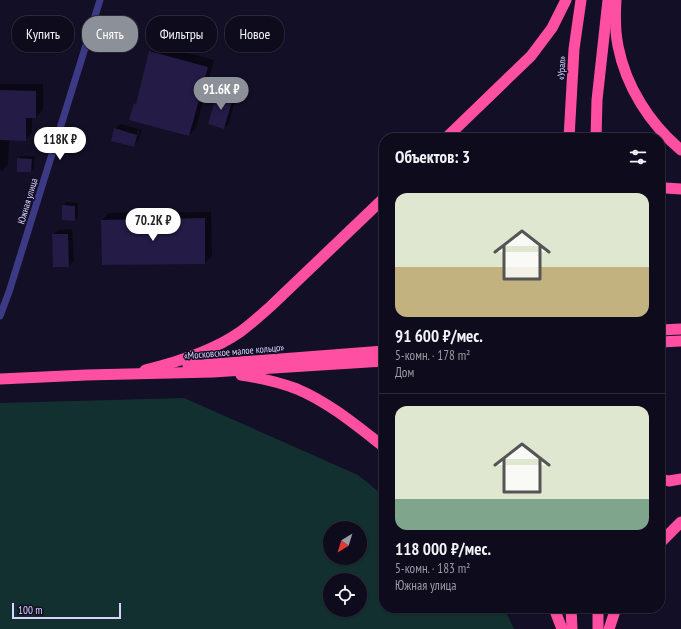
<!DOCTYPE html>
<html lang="ru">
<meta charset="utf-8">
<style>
body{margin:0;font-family:"PT Sans Narrow",sans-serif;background:#1c1929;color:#f1f3f6;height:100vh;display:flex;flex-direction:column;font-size:15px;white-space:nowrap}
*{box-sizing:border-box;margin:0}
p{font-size:13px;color:#9b9ba3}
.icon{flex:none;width:22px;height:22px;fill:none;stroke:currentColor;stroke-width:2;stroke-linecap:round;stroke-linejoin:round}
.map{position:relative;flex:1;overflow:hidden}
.sheet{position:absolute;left:379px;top:133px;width:286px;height:480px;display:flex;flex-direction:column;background:#0e0b1c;border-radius:16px;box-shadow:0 1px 3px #0004,0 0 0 1px #2e2b3b}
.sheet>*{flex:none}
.banner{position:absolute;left:12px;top:16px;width:307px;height:36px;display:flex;gap:8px}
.needle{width:26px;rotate:218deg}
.fabs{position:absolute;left:323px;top:521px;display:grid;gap:8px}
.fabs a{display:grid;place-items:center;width:44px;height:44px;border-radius:50%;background:#0e0b1c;box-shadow:0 1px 3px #0004,0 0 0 1px #2e2b3b;font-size:20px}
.scale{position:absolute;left:12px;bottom:10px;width:109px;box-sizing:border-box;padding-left:4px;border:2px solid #d9d4ff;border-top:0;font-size:11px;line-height:14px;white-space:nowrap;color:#d9d4ff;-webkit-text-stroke:3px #130f26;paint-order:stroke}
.price{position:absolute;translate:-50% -34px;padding:0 9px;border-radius:14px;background:#fff;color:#222;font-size:13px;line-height:26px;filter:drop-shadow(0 1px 2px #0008)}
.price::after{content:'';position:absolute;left:50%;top:24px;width:12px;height:9px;margin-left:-6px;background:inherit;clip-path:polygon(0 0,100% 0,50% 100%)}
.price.current{background:#8c9099;color:#fff}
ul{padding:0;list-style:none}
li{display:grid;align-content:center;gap:8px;height:212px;padding:0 16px}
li+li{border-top:1px solid #2e2b3b}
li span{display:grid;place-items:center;height:124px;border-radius:12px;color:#555}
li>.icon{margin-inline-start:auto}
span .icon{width:72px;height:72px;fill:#fffc;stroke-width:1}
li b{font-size:17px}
h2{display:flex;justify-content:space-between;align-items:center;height:48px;padding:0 16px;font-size:17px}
.chip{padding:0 14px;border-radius:16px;background:#0e0b1c;box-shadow:0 1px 3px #0004,0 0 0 1px #2e2b3b;font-size:14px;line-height:36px}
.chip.current{background:#8c9099;color:#fff}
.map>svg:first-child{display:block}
.green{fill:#12302f;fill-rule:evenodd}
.shadow{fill:#0007;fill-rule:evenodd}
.building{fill:#241b47}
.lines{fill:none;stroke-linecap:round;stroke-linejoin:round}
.minor{stroke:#3d3a85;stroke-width:7}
.highway{stroke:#ff4fa3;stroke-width:11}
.labels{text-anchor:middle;stroke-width:3;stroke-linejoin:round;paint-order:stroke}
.street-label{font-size:10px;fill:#d9d4ff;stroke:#130f26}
</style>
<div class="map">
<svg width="681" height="629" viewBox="0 0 681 629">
<rect width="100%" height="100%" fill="#130f26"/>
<path class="green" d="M 184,398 L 358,475 L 384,496 L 384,608 L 504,608 L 514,629 L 0,629 L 0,403 ZM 330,528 L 360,528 L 360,558 L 330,558 ZM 330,580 L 360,580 L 360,610 L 330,610 Z"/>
<g class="shadow">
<path d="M 157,45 L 214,60 L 196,128 L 189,135 L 135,104 L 138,101 L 150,52 Z"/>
<path d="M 0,84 L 43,84 L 43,110 L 36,117 L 32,117 L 32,133 L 25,140 L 9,139 L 8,164 L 2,171 L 0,170 Z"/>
<path d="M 223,89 L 237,93 L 229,123 L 224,128 L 210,124 L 218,94 Z"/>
<path d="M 120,124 L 142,130 L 138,141 L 133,146 L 115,129 ZM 138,130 L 140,130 L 136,142 L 134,142 Z"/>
<path d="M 22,156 L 35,156 L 34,168 L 31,171 L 18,159 Z"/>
<path d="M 66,202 L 78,203 L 78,217 L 75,220 L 63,206 Z"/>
<path d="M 211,212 L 212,256 L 205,263 L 103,264 L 102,220 L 109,213 Z"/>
<path d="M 72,229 L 74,261 L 68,266 L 53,235 L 58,230 Z"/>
</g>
<g class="building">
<path d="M 149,51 L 208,67 L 189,136 L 129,120 L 134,103 L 136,104 Z"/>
<path d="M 0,90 L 36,91 L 36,118 L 26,118 L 26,141 L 0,140 Z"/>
<path d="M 217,94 L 233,98 L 224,129 L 208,124 Z"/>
<path d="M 114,128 L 137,135 L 134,147 L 111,141 Z"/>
<path d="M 17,158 L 32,159 L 31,172 L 17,172 Z"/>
<path d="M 62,205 L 75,206 L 75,221 L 62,220 Z"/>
<path d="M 205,218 L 205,264 L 102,265 L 101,220 Z"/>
<path d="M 52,234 L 68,234 L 69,267 L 53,267 Z"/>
</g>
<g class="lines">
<path class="minor" d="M 0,316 L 9,292 L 100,0"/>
<g class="highway">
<path d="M 616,0 C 615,15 615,31 618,46 C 626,87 650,124 681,150"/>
<path d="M 446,138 L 531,56 L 552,28 L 566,0"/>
<path d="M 569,138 L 574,49 L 581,0"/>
<path d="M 596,138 L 597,100 L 608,0"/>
<path d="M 660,188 L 666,188 L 681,189"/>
<path d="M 660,330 L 681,329"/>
<path d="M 660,342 L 681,341"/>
<path d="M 188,366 L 384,351"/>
<path d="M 145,370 C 178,362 213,351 240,332 C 251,324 261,315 271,306 L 384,198"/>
<path d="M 241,375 C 260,378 279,382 297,389 C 330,403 357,426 384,447"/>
<path d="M 0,379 L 86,375 L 213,372 L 384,361"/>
<path d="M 660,479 L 669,481 L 681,479"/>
<path d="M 660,543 L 681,522"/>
<path d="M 554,608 L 562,629"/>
<path d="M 571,608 L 572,629"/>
<path d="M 598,629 L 598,608"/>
<path d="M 609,629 L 616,608"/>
</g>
</g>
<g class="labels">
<g class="street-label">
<text transform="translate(561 68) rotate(-86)" y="4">«Урал»</text>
<text transform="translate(27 201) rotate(-73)" y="4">Южная улица</text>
<text transform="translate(234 351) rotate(-5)" y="4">«Московское малое кольцо»</text>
</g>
</g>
</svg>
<div class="fabs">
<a><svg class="needle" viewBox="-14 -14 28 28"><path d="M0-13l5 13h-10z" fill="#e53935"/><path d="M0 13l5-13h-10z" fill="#9b9ba3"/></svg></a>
<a><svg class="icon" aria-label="locate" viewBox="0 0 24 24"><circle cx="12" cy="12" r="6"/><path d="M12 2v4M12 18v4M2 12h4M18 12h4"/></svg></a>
</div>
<div class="scale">100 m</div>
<b class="price current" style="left:221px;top:111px">91.6K ₽</b>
<b class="price" style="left:60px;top:161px">118K ₽</b>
<b class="price" style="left:153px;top:242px">70.2K ₽</b>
<div class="banner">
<a class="chip">Купить</a>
<a class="chip current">Снять</a>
<a class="chip">Фильтры</a>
<a class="chip">Новое</a>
</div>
<section class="sheet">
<h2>Объектов: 3<svg class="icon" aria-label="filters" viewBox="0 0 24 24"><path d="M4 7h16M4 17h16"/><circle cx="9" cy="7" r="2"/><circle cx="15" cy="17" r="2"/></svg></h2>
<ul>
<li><span style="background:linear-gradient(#dfe7d0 60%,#c2b280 0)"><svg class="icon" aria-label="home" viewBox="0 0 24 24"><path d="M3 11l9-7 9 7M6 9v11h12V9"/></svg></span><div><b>91 600 ₽/мес.</b><p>5-комн. · 178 m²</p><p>Дом</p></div></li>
<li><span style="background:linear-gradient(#dfe7d0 75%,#7fa58c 0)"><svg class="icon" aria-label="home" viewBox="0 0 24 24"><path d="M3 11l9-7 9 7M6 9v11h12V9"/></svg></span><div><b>118 000 ₽/мес.</b><p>5-комн. · 183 m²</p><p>Южная улица</p></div></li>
</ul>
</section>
</div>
